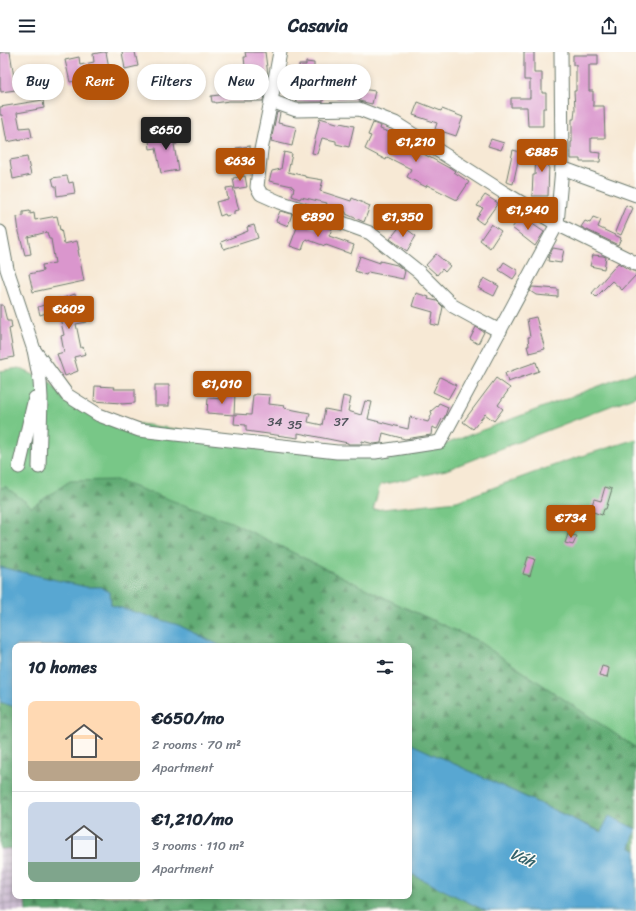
<!DOCTYPE html>
<meta charset="utf-8">
<style>
body{margin:0;font-family:Sriracha,sans-serif;background:#f2f2f3;color:#1f2937;height:100vh;display:flex;flex-direction:column;font-size:15px;white-space:nowrap}
*{box-sizing:border-box;margin:0}
p{font-size:13px;color:#747a83}
.icon{flex:none;width:22px;height:22px;fill:none;stroke:currentColor;stroke-width:2;stroke-linecap:round;stroke-linejoin:round}
.map{position:relative;flex:1;overflow:hidden}
.side{position:absolute;left:12px;top:591px;width:400px;height:256px;display:flex;flex-direction:column;background:#fff;border-radius:8px;box-shadow:0 2px 6px #0003}
.side>*{flex:none}
.guide{position:absolute;left:12px;top:12px;width:400px;height:36px;display:flex;gap:8px}
.price{position:absolute;translate:-50% -34px;padding:0 9px;border-radius:4px;background:#b45309;color:#fff;font-size:13px;line-height:26px;filter:drop-shadow(0 1px 2px #0008)}
.price::after{content:'';position:absolute;left:50%;top:24px;width:12px;height:9px;margin-left:-6px;background:inherit;clip-path:polygon(0 0,100% 0,50% 100%)}
.price.selected{background:#222;color:#fff}
ul{padding:0;list-style:none}
li{display:flex;align-items:center;gap:12px;height:100px;padding:0 16px}
li+li{border-top:1px solid #e0e1e3}
li span{display:grid;place-items:center;flex:none;width:112px;height:80px;border-radius:8px;color:#555}
li>.icon{margin-inline-start:auto}
span .icon{width:48px;height:48px;fill:#fffc;stroke-width:1}
li b{font-size:17px}
h2{display:flex;justify-content:space-between;align-items:center;height:48px;padding:0 16px;font-size:17px}
.chip{padding:0 14px;border-radius:18px;background:#fff;box-shadow:0 2px 6px #0003;font-size:14px;line-height:36px}
.chip.selected{background:#b45309;color:#fff}
header{display:flex;justify-content:space-between;align-items:center;height:52px;padding:0 16px;background:#fff;font-size:18px;font-weight:700}
.map>svg:first-child{display:block}
.industrial{fill:url(#industrial-grid)}
.green{fill:#78c787;stroke:#4c825e}
.forest{fill:url(#forest-firs);stroke:#407454}
.water{fill:#58a7d2;stroke:#3c7283}
.building{fill:#da96cd}
.lines{fill:none;stroke-linecap:round;stroke-linejoin:round}
.minor-casing{stroke:#6b796c;stroke-width:15}
.minor{stroke:#fff;stroke-width:13}
.labels{text-anchor:middle;stroke-width:3;stroke-linejoin:round;paint-order:stroke}
.number-label{font-size:13px;fill:#4e535a}
.water-label{font-size:16px;font-style:italic;fill:#33626b;stroke:#fdfcf7}
</style>
<header><svg class="icon" aria-label="menu" viewBox="0 0 24 24"><path d="M4 6h16M4 12h16M4 18h16"/></svg>Casavia<svg class="icon" aria-label="share" viewBox="0 0 24 24"><path d="M12 15V3M7 8l5-5 5 5M5 13v7h14v-7"/></svg></header>
<div class="map">
<svg width="636" height="859" viewBox="0 0 636 859">
<defs>
<pattern id="industrial-grid" width="8" height="8" patternUnits="userSpaceOnUse"><rect width="8" height="8" fill="#cdbed2"/><path d="M0 4h8M4 0v8" fill="none" stroke="#a69cab"/></pattern>
<pattern id="forest-firs" width="22" height="20" patternUnits="userSpaceOnUse"><rect width="22" height="20" fill="#62ac74"/><path d="M5 1l3.5 6h-7zM16 11l3.5 6h-7z" fill="#508d60"/></pattern>
</defs>
<rect width="100%" height="100%" fill="#fdfcf7"/>
<filter id="ink" filterUnits="userSpaceOnUse"><feTurbulence type="fractalNoise" baseFrequency=".025" numOctaves="2"/><feDisplacementMap in="SourceGraphic" scale="8" xChannelSelector="R" yChannelSelector="G"/><feConvolveMatrix kernelMatrix="1 2 1 2 8 2 1 2 1" color-interpolation-filters="sRGB"/></filter>
<filter id="wash" filterUnits="userSpaceOnUse"><feTurbulence type="fractalNoise" baseFrequency=".012" numOctaves="4" result="noise"/><feDisplacementMap in="SourceGraphic" scale="16" xChannelSelector="R" yChannelSelector="G"/><feGaussianBlur stdDeviation="0.9" result="paint"/><feColorMatrix in="noise" values="0 0 0 0 0 0 0 0 0 0 0 0 0 0 0 0 0 1.4 0 .05"/><feComposite in="paint" operator="in"/></filter>
<g filter="url(#wash)">
<rect width="100%" height="100%" fill="#f7e9d5"/>
<path class="industrial" d="M 15,796 L 15,844 L 25,844 L 26,859 L 0,859 L 0,797 Z"/>
<path class="green" d="M 19,316 L 51,331 L 65,350 L 98,366 L 373,405 L 412,401 L 443,393 L 636,320 L 636,344 L 446,418 L 380,433 L 373,458 L 457,449 L 566,409 L 636,387 L 636,696 L 476,588 L 397,552 L 231,470 L 70,429 L 32,455 L 6,435 L 0,436 L 0,319 Z"/>
<g class="forest">
<path d="M 116,428 L 231,470 L 397,552 L 476,588 L 636,696 L 636,799 L 630,795 L 609,764 L 602,780 L 409,691 L 409,594 L 221,594 L 178,573 L 111,553 L 110,540 L 100,535 L 86,535 L 0,515 L 0,436 L 6,435 L 32,455 L 70,429 Z"/>
<path d="M 0,650 L 15,655 L 15,796 L 0,797 Z"/>
<path d="M 409,821 L 486,859 L 26,859 L 25,844 L 409,844 Z"/>
</g>
<g class="water">
<path d="M 0,515 L 86,535 L 100,535 L 110,540 L 111,553 L 178,573 L 221,594 L 15,594 L 15,655 L 0,650 Z"/>
<path d="M 409,691 L 601,780 L 609,764 L 636,777 L 630,795 L 636,799 L 636,859 L 486,859 L 409,821 Z"/>
</g>
<g id="blocks">
<g class="building">
<path d="M 0,0 L 10,0 L 16,38 L 1,40 L 0,34 Z"/>
<path d="M 103,0 L 106,0 L 110,21 L 95,24 L 95,25 L 70,30 L 65,8 L 79,5 L 80,13 L 94,10 L 93,2 Z"/>
<path d="M 122,0 L 135,0 L 138,14 L 125,17 Z"/>
<path d="M 245,0 L 265,0 L 268,23 L 263,49 L 229,49 L 215,51 L 215,50 L 212,50 L 211,44 L 236,41 L 235,24 L 246,24 L 244,5 L 246,5 Z"/>
<path d="M 524,0 L 534,0 L 534,21 L 542,21 L 542,41 L 546,41 L 546,56 L 543,56 L 543,74 L 528,74 L 527,55 L 511,55 L 511,46 L 530,46 L 530,28 L 524,28 Z"/>
<path d="M 573,3 L 598,3 L 598,13 L 589,13 L 589,39 L 593,39 L 593,54 L 604,54 L 605,86 L 591,86 L 591,100 L 601,101 L 600,110 L 580,110 L 580,107 L 571,107 L 571,90 L 572,90 L 572,67 L 574,67 L 575,57 L 574,39 L 576,39 L 576,13 L 573,13 Z"/>
<path d="M 306,10 L 314,11 L 314,27 L 299,27 L 299,13 L 306,13 Z"/>
<path d="M 353,20 L 353,32 L 355,32 L 355,36 L 375,39 L 372,52 L 359,49 L 360,47 L 337,47 L 337,32 L 341,32 L 341,21 Z"/>
<path d="M 296,46 L 323,46 L 323,50 L 297,50 L 296,49 Z"/>
<path d="M 43,48 L 44,56 L 17,61 L 20,76 L 30,75 L 32,85 L 7,90 L 2,63 L 0,63 L 0,55 Z"/>
<path d="M 418,50 L 441,59 L 442,57 L 463,65 L 456,84 L 435,77 L 437,71 L 413,63 Z"/>
<path d="M 277,60 L 280,61 L 278,71 L 296,75 L 292,94 L 271,89 Z"/>
<path d="M 320,66 L 340,72 L 340,71 L 354,74 L 349,95 L 336,92 L 336,89 L 322,86 L 317,102 L 312,101 Z"/>
<path d="M 373,71 L 381,74 L 380,77 L 402,85 L 412,93 L 411,95 L 449,116 L 449,115 L 455,119 L 454,120 L 469,130 L 457,148 L 427,133 L 426,135 L 407,125 L 411,117 L 387,105 L 386,108 L 365,97 L 371,84 L 368,83 Z"/>
<path d="M 173,78 L 177,92 L 174,92 L 178,118 L 161,121 L 156,96 L 150,97 L 149,88 L 160,86 L 159,80 Z"/>
<path d="M 491,87 L 504,91 L 501,98 L 488,94 Z"/>
<rect x="526" y="90" width="13" height="8"/>
<path d="M 250,94 L 251,110 L 228,112 L 226,103 L 237,102 L 236,96 Z"/>
<path d="M 513,98 L 520,100 L 513,132 L 506,130 Z"/>
<path d="M 536,99 L 553,99 L 553,111 L 549,111 L 548,144 L 532,144 L 533,123 L 535,123 Z"/>
<path d="M 284,100 L 292,102 L 288,120 L 305,124 L 305,125 L 323,128 L 320,139 L 351,149 L 352,146 L 370,154 L 364,170 L 346,162 L 346,160 L 326,154 L 327,151 L 301,145 L 300,147 L 292,144 L 294,136 L 292,135 L 292,134 L 269,129 L 272,119 L 281,117 Z"/>
<path d="M 27,105 L 31,123 L 13,127 L 10,108 Z"/>
<path d="M 67,124 L 69,131 L 73,130 L 75,141 L 57,144 L 56,134 L 54,134 L 52,126 Z"/>
<path d="M 245,124 L 247,135 L 235,137 L 233,126 Z"/>
<path d="M 233,135 L 239,158 L 234,159 L 234,162 L 226,164 L 225,162 L 220,164 L 216,150 L 228,147 L 226,136 Z"/>
<path d="M 485,143 L 498,151 L 483,172 L 476,167 L 483,156 L 477,154 Z"/>
<path d="M 626,153 L 633,156 L 621,183 L 615,180 Z"/>
<path d="M 30,159 L 30,162 L 34,161 L 35,168 L 57,164 L 60,178 L 61,177 L 64,192 L 77,189 L 79,198 L 78,198 L 84,229 L 33,240 L 29,222 L 43,219 L 42,213 L 55,211 L 51,187 L 49,187 L 47,180 L 28,185 L 31,202 L 25,203 L 19,180 L 17,165 L 23,164 L 23,160 Z"/>
<path d="M 280,159 L 292,162 L 288,174 L 276,169 Z"/>
<path d="M 521,164 L 544,180 L 535,194 L 512,176 Z"/>
<path d="M 593,165 L 601,168 L 598,175 L 621,186 L 618,193 L 581,175 L 585,169 L 590,171 Z"/>
<path d="M 299,170 L 317,177 L 319,173 L 332,177 L 329,184 L 354,193 L 351,202 L 326,193 L 325,194 L 306,187 L 302,198 L 290,194 Z"/>
<path d="M 491,172 L 501,179 L 490,196 L 480,188 Z"/>
<path d="M 254,173 L 258,186 L 224,197 L 221,190 L 248,179 L 247,175 Z"/>
<path d="M 401,173 L 416,184 L 407,199 L 390,187 Z"/>
<path d="M 553,196 L 564,198 L 561,211 L 548,209 L 549,204 Z"/>
<path d="M 436,202 L 450,214 L 445,220 L 442,217 L 437,223 L 426,213 Z"/>
<path d="M 593,203 L 603,204 L 606,205 L 604,217 L 590,214 Z"/>
<path d="M 360,204 L 380,211 L 380,209 L 397,213 L 405,219 L 403,227 L 368,220 L 366,223 L 355,219 Z"/>
<path d="M 504,210 L 517,218 L 517,221 L 513,227 L 499,218 Z"/>
<path d="M 618,211 L 630,218 L 636,220 L 636,223 L 622,238 L 612,229 L 596,245 L 592,241 Z"/>
<path d="M 484,226 L 499,234 L 494,244 L 478,236 Z"/>
<path d="M 532,235 L 558,237 L 558,245 L 536,243 L 530,239 Z"/>
<path d="M 416,241 L 429,245 L 428,247 L 437,249 L 443,255 L 439,274 L 431,272 L 433,260 L 412,254 Z"/>
<path d="M 75,242 L 77,253 L 85,252 L 87,270 L 76,272 L 81,296 L 83,295 L 86,302 L 74,305 L 78,319 L 65,324 L 57,302 L 64,300 L 61,284 L 64,283 L 58,257 L 40,263 L 38,255 Z"/>
<path d="M 0,253 L 3,253 L 7,269 L 11,269 L 12,276 L 9,277 L 14,305 L 0,308 Z"/>
<path d="M 536,265 L 545,297 L 529,301 L 527,294 L 529,294 L 528,285 L 530,285 L 527,267 Z"/>
<path d="M 476,275 L 484,280 L 478,292 L 470,287 Z"/>
<path d="M 536,310 L 539,319 L 508,330 L 505,321 Z"/>
<path d="M 440,325 L 456,333 L 448,347 L 433,340 Z"/>
<path d="M 496,326 L 510,336 L 498,353 L 503,357 L 494,369 L 485,362 L 473,377 L 463,370 Z"/>
<rect x="155" y="333" width="14" height="21"/>
<path d="M 95,334 L 114,335 L 113,337 L 135,337 L 135,351 L 121,352 L 121,351 L 94,349 Z"/>
<path d="M 225,340 L 235,341 L 234,363 L 207,361 L 208,346 L 224,347 Z"/>
<path d="M 255,342 L 270,343 L 269,352 L 285,354 L 284,356 L 310,361 L 308,370 L 322,373 L 325,357 L 340,360 L 343,344 L 351,346 L 348,359 L 361,363 L 365,349 L 372,350 L 368,367 L 408,377 L 410,365 L 428,370 L 432,362 L 431,359 L 437,354 L 439,351 L 448,355 L 445,364 L 444,366 L 442,367 L 437,377 L 432,375 L 431,383 L 405,387 L 383,381 L 381,391 L 374,392 L 362,389 L 362,392 L 348,392 L 348,391 L 298,381 L 298,386 L 246,379 L 246,373 L 234,372 L 235,362 L 251,363 L 253,343 L 255,343 Z"/>
<path d="M 605,435 L 612,437 L 606,457 L 604,457 L 602,463 L 590,459 L 594,447 L 601,449 Z"/>
<path d="M 568,482 L 577,484 L 573,493 L 565,491 Z"/>
<path d="M 528,505 L 535,507 L 530,524 L 523,522 Z"/>
<path d="M 602,614 L 609,616 L 607,626 L 599,624 Z"/>
</g>
</g>
</g>
<g filter="url(#ink)">
<use href="#blocks" fill-opacity="0" stroke="#6b796c" stroke-width="1"/>
<g class="lines">
<defs>
<g id="minor">
<path d="M 280,0 L 271,49 L 261,98 L 257,135 L 261,142 L 279,150 L 329,166 L 370,181 L 419,220 L 453,254 L 475,266 L 500,279"/>
<path d="M 271,49 L 296,58 L 359,57 L 395,71 L 503,140 L 557,172 L 628,207 L 636,212"/>
<path d="M 562,116 L 636,143"/>
<path d="M 0,180 L 7,217 L 34,298 L 40,329 L 41,346 L 39,415"/>
<path d="M 34,298 L 67,343 L 99,363 L 139,378 L 337,400 L 375,400 L 440,390 L 557,172 L 562,116 L 561,0"/>
<path d="M 19,415 L 35,346"/>
</g>
</defs>
<use href="#minor" class="minor-casing"/>
<use href="#minor" class="minor"/>
</g>
</g>
<g class="labels">
<g class="number-label">
<text x="275" y="374">34</text>
<text x="341" y="374">37</text>
<text x="295" y="377">35</text>
</g>
<g class="water-label">
<text transform="translate(523 805) rotate(23)" y="6">Váh</text>
</g>
</g>
</svg>
<b class="price selected" style="left:166px;top:99px">€650</b>
<b class="price" style="left:416px;top:111px">€1,210</b>
<b class="price" style="left:542px;top:121px">€885</b>
<b class="price" style="left:240px;top:130px">€636</b>
<b class="price" style="left:528px;top:179px">€1,940</b>
<b class="price" style="left:318px;top:186px">€890</b>
<b class="price" style="left:403px;top:186px">€1,350</b>
<b class="price" style="left:69px;top:278px">€609</b>
<b class="price" style="left:222px;top:353px">€1,010</b>
<b class="price" style="left:571px;top:487px">€734</b>
<div class="guide">
<a class="chip">Buy</a>
<a class="chip selected">Rent</a>
<a class="chip">Filters</a>
<a class="chip">New</a>
<a class="chip">Apartment</a>
</div>
<section class="side">
<h2>10 homes<svg class="icon" aria-label="filters" viewBox="0 0 24 24"><path d="M4 7h16M4 17h16"/><circle cx="9" cy="7" r="2"/><circle cx="15" cy="17" r="2"/></svg></h2>
<ul>
<li><span style="background:linear-gradient(#ffd9b3 75%,#b9a48a 0)"><svg class="icon" aria-label="home" viewBox="0 0 24 24"><path d="M3 11l9-7 9 7M6 9v11h12V9"/></svg></span><div><b>€650/mo</b><p>2 rooms · 70 m²</p><p>Apartment</p></div></li>
<li><span style="background:linear-gradient(#c9d6e8 75%,#7fa58c 0)"><svg class="icon" aria-label="home" viewBox="0 0 24 24"><path d="M3 11l9-7 9 7M6 9v11h12V9"/></svg></span><div><b>€1,210/mo</b><p>3 rooms · 110 m²</p><p>Apartment</p></div></li>
</ul>
</section>
</div>
